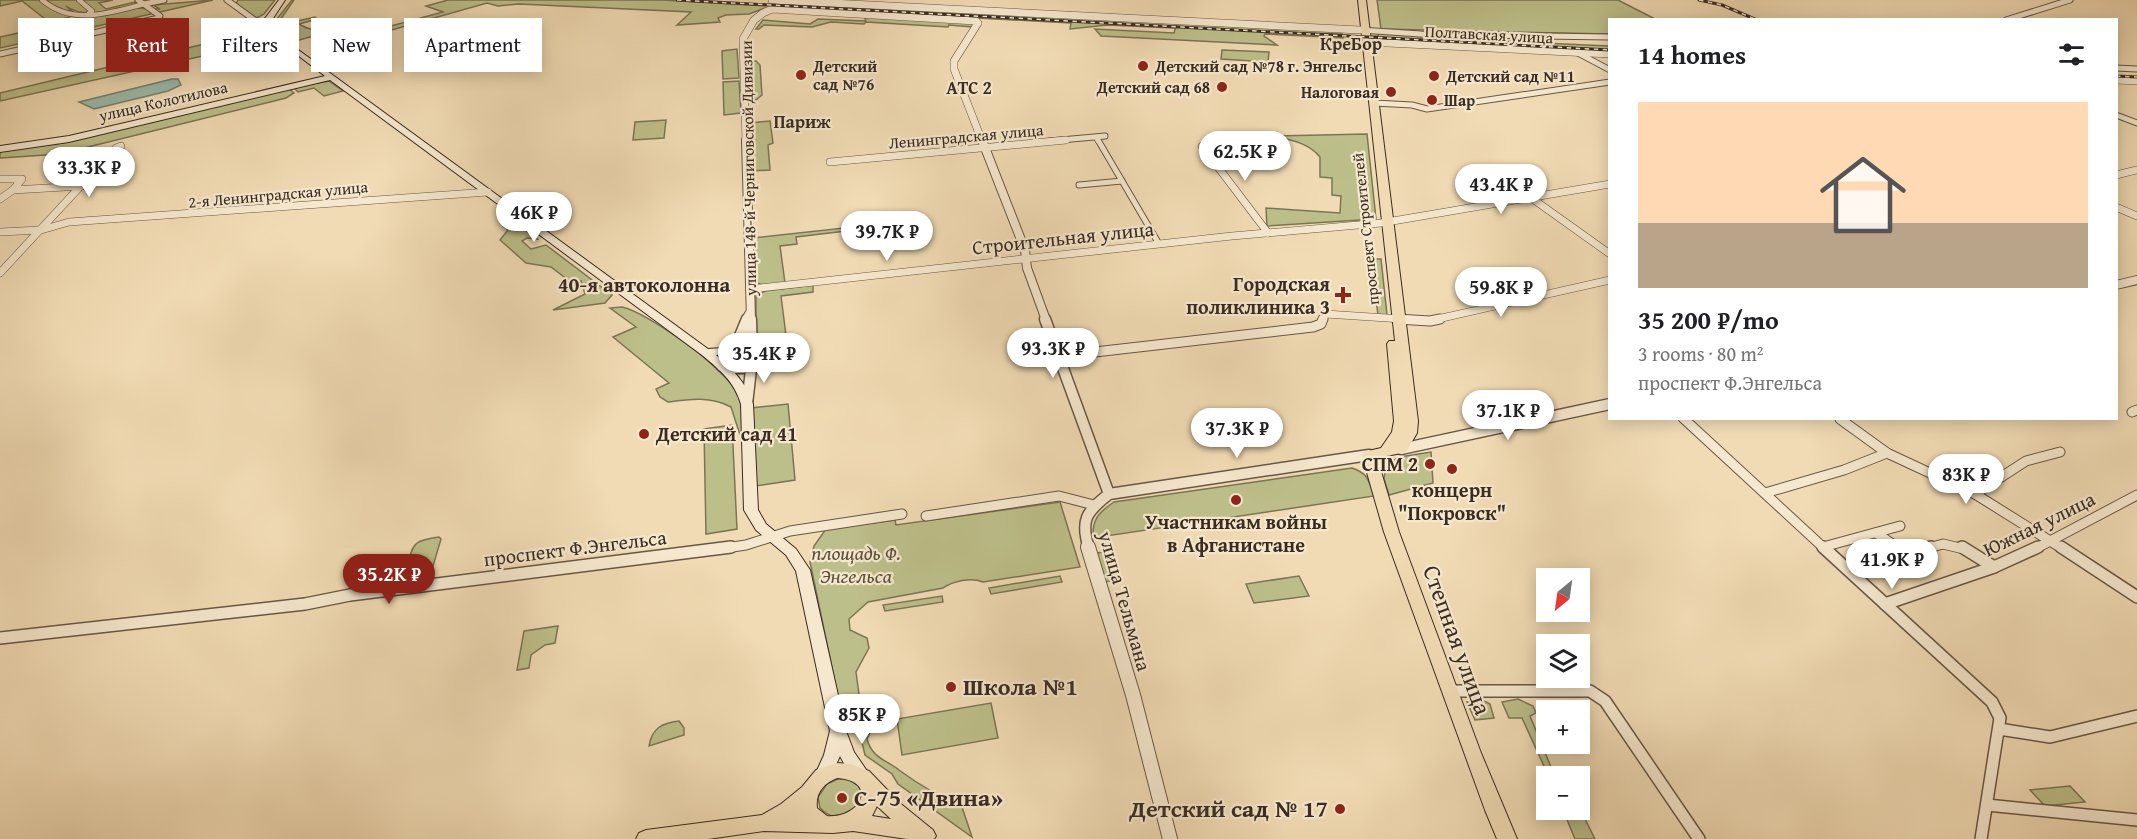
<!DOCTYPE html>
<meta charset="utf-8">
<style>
body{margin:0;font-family:"Gentium Book Plus",serif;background:#f6f6f6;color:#202124;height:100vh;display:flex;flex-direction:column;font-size:22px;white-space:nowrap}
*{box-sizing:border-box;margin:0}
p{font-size:20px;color:#757577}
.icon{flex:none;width:33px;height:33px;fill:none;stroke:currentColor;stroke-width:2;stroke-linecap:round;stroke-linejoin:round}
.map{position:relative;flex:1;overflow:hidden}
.sheet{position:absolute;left:1608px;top:18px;width:510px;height:402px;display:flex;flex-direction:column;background:#fff;border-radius:0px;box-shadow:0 3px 15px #0003}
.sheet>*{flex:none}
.banner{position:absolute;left:18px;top:18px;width:570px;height:54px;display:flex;gap:12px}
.needle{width:39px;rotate:209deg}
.fabs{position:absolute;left:1536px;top:568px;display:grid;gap:12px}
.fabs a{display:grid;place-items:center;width:54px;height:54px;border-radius:0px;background:#fff;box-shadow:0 3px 15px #0003;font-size:30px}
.price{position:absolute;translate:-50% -51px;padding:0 14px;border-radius:21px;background:#fff;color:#222;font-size:20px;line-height:39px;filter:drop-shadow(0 2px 3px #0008)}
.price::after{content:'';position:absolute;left:50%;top:36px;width:18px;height:14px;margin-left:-9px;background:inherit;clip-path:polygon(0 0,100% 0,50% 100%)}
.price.on{background:#8f2418;color:#fff}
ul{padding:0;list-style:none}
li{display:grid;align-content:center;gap:12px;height:318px;padding:0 30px}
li+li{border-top:2px solid #e0e0e0}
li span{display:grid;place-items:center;height:186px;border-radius:0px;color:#555}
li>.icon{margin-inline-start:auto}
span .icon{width:108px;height:108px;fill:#fffc;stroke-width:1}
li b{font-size:26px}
h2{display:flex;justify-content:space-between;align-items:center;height:72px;padding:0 30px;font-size:26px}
.pill{padding:0 21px;border-radius:0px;background:#fff;box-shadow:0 3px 15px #0003;font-size:21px;line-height:54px}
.pill.on{background:#8f2418;color:#fff}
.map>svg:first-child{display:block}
.green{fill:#bdbf8a;stroke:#7b7556;stroke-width:1.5}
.water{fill:#9bbbaa;stroke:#748174;stroke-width:1.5}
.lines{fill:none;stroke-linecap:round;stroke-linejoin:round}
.pedestrian-far1-casing{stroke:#675746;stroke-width:6}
.pedestrian-casing{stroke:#675746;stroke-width:7}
.minor-far3-casing{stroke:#675746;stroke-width:7}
.minor-far2-casing{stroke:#675746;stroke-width:8}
.minor-far1-casing{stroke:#675746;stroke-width:11}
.minor-casing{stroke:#675746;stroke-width:14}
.tertiary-far3-casing{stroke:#675746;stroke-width:8}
.tertiary-far2-casing{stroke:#675746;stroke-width:10}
.tertiary-far1-casing{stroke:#675746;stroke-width:13}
.tertiary-casing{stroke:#675746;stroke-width:16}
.secondary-casing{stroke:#392b22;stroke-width:2}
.primary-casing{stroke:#392b22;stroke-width:2}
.pedestrian-far1{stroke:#f6e8ce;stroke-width:4.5}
.pedestrian{stroke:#f6e8ce;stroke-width:5}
.minor-far3{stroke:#f6e8ce;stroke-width:5}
.minor-far2{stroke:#f6e8ce;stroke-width:7}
.minor-far1{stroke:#f6e8ce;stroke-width:9}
.minor{stroke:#f6e8ce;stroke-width:11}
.tertiary-far3{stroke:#f6e8ce;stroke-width:7}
.tertiary-far2{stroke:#f6e8ce;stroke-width:8}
.tertiary-far1{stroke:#f6e8ce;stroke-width:10}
.tertiary{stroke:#f6e8ce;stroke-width:14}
.secondary{fill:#f6e8ce;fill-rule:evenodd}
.primary{fill:#f1dbb4;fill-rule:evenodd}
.rail-casing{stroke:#392b22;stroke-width:3}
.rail{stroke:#f6e8ce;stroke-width:1.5;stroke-dasharray:4.5;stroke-linecap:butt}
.poi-dot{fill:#8f2418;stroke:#f6e8ce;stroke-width:2}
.labels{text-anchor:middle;stroke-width:4.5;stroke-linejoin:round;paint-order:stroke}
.far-street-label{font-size:16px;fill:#392b22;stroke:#f6e8ce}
.far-poi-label{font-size:16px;font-weight:bold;fill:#392b22;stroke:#f6e8ce;text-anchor:start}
.far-neighbourhood-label{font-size:18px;font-weight:bold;fill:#392b22;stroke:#f6e8ce}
.street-label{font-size:20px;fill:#392b22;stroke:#f6e8ce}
.poi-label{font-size:20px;font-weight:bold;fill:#392b22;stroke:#f6e8ce;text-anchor:end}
.park-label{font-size:20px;font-style:italic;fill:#5a503c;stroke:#f6e8ce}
.neighbourhood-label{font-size:21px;font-weight:bold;fill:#392b22;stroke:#f6e8ce}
.near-street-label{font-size:24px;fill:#392b22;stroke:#f6e8ce}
.near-poi-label{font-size:24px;font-weight:bold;fill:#392b22;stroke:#f6e8ce;text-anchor:start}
</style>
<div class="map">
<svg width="2137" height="839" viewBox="0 0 2137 839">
<rect width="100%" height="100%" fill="#f1dbb4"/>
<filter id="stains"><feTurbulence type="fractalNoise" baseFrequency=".00333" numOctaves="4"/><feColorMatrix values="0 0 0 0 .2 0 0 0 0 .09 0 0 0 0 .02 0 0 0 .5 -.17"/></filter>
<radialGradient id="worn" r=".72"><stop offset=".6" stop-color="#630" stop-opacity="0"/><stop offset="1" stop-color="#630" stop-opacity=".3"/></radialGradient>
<g class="green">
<path d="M 0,0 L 113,0 L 99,3 L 106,9 L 135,2 L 138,5 C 116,9 85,20 66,6 L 76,15 L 59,20 L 68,21 L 137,8 L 160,9 L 153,5 L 213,0 L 0,48 L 0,37 L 45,27 L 56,21 L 49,22 L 22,1 L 0,6 Z"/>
<path d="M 238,0 L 275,0 L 264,14 L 255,19 L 236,4 Z"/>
<path d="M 292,0 L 294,0 L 278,23 L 284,24 L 315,17 L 317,19 L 299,24 C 318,35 321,26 335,30 L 296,41 L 272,25 Z"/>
<path d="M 448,0 L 662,0 L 823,9 L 817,10 L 765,8 L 749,14 L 726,15 L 718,18 L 720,22 L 677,25 L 691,12 L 519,4 L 498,6 L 487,3 L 349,42 L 343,39 L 443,12 L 426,6 Z"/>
<path d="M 1377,0 L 1618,0 L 1655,19 L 1610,20 L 1609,34 L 1381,29 Z"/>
<path d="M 833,5 L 1341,29 L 1342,34 L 1301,33 L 1343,36 L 1343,38 L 1265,34 L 1264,36 L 1277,45 L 1101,36 L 1095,29 L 1174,33 L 1176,26 L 1174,28 L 1108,25 L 1070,29 L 1071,23 L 830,10 L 999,17 L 831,8 Z"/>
<path d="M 864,16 L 969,21 L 974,24 L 972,27 L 949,25 L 948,27 L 866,22 L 864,24 L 831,22 L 812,27 L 764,25 L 759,29 L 756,29 L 763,20 L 810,24 L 818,19 L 866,21 Z"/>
<path d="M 254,32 L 267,42 C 249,46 235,56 216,53 L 0,101 L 0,93 Z"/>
<path d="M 1379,33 L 1431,36 L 1432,38 L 1609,46 L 1609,53 L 1374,41 L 1372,36 L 1378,36 Z"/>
<path d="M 737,49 L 739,78 L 723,79 L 722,51 Z"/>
<path d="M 1222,50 L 1269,52 L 1268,62 L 1221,59 Z"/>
<path d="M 756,61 L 760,65 L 762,95 L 756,100 L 750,98 L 747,62 Z"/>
<path d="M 329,81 L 343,91 L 324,96 L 314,88 L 298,92 L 293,87 Z"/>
<path d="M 739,81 L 741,113 L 724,115 L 723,82 Z"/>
<path d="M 288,88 L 294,93 L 286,98 L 88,147 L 91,152 L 0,158 L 0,151 L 62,143 Z"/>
<path d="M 666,120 L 664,138 L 633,140 L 635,122 Z"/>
<path d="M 770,121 L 773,143 L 768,145 L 770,170 L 751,171 L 749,123 Z"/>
<path d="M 1367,134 L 1376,219 L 1267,226 L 1266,208 L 1340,213 L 1341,196 L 1332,195 L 1332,178 L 1320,177 L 1320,157 C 1309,143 1291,140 1274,136 Z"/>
<path d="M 515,222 L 537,239 L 527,238 L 522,241 L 531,249 L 546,245 L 612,295 L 605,303 L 553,310 L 585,294 L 581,281 L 572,283 L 551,267 L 526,263 L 500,240 L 508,230 L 503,226 Z"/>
<path d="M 853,227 L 854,230 L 796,237 L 797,244 L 780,246 L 785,283 L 763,285 L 757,283 L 753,238 Z"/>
<path d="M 1371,259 L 1381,259 L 1387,315 L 1378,315 Z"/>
<path d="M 813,285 L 813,292 L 781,296 L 789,359 L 767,362 L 756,357 L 756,296 L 765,291 Z"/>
<path d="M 622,307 C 649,313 723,367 736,391 C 745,406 742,424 742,441 L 731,407 C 711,396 690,399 668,402 L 660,397 L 656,389 L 669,383 L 613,337 L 636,327 L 610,308 Z"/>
<path d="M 788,404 L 795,480 L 756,486 L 751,408 Z"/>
<path d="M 732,425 L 737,529 L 706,534 L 704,429 Z"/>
<path d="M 1431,452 L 1433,483 L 1389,495 L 1384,479 L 1386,465 L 1399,457 Z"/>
<path d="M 1352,468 C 1368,473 1369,481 1374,496 L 1093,538 C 1092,519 1099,512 1114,502 Z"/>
<path d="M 1060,502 L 1080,567 L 983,582 C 971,577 953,581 943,588 L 868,602 L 849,619 L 850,630 L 867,638 L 869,648 L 856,672 L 860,702 L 840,706 L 810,562 L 814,546 L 826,529 L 895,520 L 896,525 Z"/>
<path d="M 439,537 L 441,539 L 433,566 C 426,570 413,573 405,569 C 415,544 410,541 439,537 Z"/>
<path d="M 1108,552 L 1118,580 L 1104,582 L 1095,553 Z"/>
<path d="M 1060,576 L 1062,582 L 991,594 L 989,588 Z"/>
<path d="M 1299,576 L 1309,596 L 1254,603 L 1246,584 Z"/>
<path d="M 942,596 L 943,602 L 885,611 L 883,605 Z"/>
<path d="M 558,626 L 555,643 L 545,645 L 531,655 L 529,668 L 517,670 L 524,631 Z"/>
<path d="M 1480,699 L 1490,704 L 1494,718 L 1475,720 L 1467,702 Z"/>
<path d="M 1518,699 L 1533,706 L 1536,713 L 1530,716 L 1551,767 L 1556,767 L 1563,777 L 1549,777 L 1522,718 L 1509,718 L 1502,702 Z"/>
<path d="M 991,703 L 998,738 L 902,755 L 897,719 Z"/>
<path d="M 860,709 L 877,718 L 867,739 C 872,758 886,760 899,770 C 919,785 937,796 961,804 L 972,837 L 898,784 L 892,774 L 865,755 L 855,713 Z"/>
<path d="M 679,721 L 684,728 L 684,735 L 649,746 C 652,728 662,723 679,721 Z"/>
<path d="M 838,779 C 885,775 849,839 820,808 L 818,797 L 827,784 Z"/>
<path d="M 2070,786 L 2085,802 L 2045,806 L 2030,790 Z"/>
<path d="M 1580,809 L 1595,839 L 1575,839 L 1563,810 Z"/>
</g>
<path class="water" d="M 172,79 L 178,79 L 181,85 L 168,91 L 94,109 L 79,102 Z"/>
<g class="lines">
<defs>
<g id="pedestrian-far1">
<path d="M 42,0 C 73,26 108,13 144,4"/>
<path d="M 79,0 L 92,11 L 89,13"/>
<path d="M 1096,137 L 1098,141"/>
</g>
<g id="pedestrian">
<path d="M 1098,140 L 1159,244"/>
<path d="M 1079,185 L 1122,181"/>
</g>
<g id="minor-far3">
<path d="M 227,0 L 264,27"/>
<path d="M 144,4 L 164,0"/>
<path d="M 2006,20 L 2070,0"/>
<path d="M 1360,30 L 1421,34 L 1610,37"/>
<path d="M 1578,53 L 1610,70"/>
<path d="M 0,54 L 159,18 L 160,16 L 138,0"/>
<path d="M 2116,68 L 2137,69"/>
<path d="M 1374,103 L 1412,105 L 1427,109 L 1610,82"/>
<path d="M 2116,115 L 2137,123"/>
<path d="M 1050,141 L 1105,136"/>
</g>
<g id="minor-far2">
<path d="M 1202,146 L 1268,233"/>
<path d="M 830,162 L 1066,140"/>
<path d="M 2116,175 L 2137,170"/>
<path d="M 0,179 L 22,179 L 13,190"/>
<path d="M 1530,197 L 1610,254"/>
<path d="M 0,199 L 13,190 L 82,186"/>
<path d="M 2116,207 L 2137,216"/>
<path d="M 0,232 L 41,230 L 69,222 L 488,192"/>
<path d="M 0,273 L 116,148 L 121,146"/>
<path d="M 750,289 L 1232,236 L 1381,223 L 1610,184"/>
<path d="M 1323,320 L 1325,314 L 1418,320"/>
<path d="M 1433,320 L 1610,280"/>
</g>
<g id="minor-far1">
<path d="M 1396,319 L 1430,321 L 1440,319"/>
<path d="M 1060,356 L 1313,327 L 1321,324 L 1323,319"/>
<path d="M 2132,412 L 2137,410"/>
<path d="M 1683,418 L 1825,549"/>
<path d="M 1840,419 L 1887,453 L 1975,494 L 2063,549"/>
<path d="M 1765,493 L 1844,470 L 1887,453"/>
<path d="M 1975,494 L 2026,461 L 2060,452"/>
<path d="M 926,516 L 1059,496 L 1094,505"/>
<path d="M 1876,533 L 1900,549"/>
<path d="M 1823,547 L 1900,526"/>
<path d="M 719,549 L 746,545 L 790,531 L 902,514"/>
<path d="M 1925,549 L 1943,544 L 1964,549"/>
<path d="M 2035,549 L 2137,495"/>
</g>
<g id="minor">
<path d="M 1823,547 L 1992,702 L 2000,718 L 1981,839"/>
<path d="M 1897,547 L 1912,552 L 1931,547"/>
<path d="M 1962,547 L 1994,567"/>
<path d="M 2061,547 L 2137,597"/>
<path d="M 1885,604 L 1994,567 L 2038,547"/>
<path d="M 0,638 L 305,604 L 350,595 L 731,547"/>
<path d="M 1450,691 L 1590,691 L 1605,701 L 1699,839"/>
<path d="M 1999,729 L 2050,737 L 2137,716"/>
<path d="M 1987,805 L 2137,820"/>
</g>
<g id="tertiary-far3">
<path d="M 772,0 L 1360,30"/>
<path d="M 1367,42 L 1610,54"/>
<path d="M 2116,80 L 2137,81"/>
<path d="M 746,141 L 743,39 L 754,20 L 763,13 L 772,9 L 976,21 L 978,23 L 954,61 L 954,69 L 982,141"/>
</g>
<g id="tertiary-far2">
<path d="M 746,140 L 751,320"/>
<path d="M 982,140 L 1025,250 L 1027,268 L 1046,320"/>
<path d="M 2116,285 L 2137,280"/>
<path d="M 746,320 L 749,314"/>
</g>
<g id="tertiary-far1">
<path d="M 1045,319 L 1109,494"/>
<path d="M 722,366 L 737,343 L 747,319"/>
<path d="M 725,368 L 743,368 L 752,361 L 751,319"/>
<path d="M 747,404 L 752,361"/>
<path d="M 1401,449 L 1610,404"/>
<path d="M 1089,549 C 1080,520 1086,512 1109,494 L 1369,455"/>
</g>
<path id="tertiary" d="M 1088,547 L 1133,695 L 1170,839"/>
<path id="secondary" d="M 279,0 L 285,0 L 268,26 L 271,30 L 708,349 L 722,348 L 733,341 L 741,341 L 743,343 C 735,351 727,354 716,355 C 733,370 746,382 753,404 L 758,510 L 766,524 L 796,549 L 810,570 L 846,731 L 854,752 L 869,774 L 867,779 C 853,784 846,767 840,756 L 828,782 L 822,784 L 816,782 L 814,777 L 824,755 L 830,731 L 796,571 L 786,555 L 756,530 L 744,510 L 741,404 C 734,381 720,370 702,355 L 330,80 L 69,142 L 0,152 L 0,146 L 69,136 L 325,76 L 261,27 L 263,21 Z"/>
<g id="primary">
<path d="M 1358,0 L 1366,0 L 1418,421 L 1417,433 L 1406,452 L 1377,458 L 1399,532 L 1481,753 L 1517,839 L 1497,839 L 1485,810 L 1384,532 L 1362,455 L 1364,452 L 1381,448 L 1392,432 L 1394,421 L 1387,344 L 1389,341 L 1395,341 Z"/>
<path d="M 837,763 L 851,764 L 869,771 L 901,804 L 933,830 L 936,836 L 934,839 L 907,839 L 853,831 L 833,833 L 764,831 L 708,839 L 636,839 L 639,833 L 646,830 L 762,815 L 781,804 L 802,787 L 816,770 ZM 837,778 C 880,781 860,819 827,816 L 817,808 C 815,793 824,783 837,778 ZM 877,806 L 891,819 L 872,816 Z"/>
</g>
</defs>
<use href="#pedestrian-far1" class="pedestrian-far1-casing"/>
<use href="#pedestrian" class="pedestrian-casing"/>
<use href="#minor-far3" class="minor-far3-casing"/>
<use href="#minor-far2" class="minor-far2-casing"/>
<use href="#minor-far1" class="minor-far1-casing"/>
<use href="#minor" class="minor-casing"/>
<use href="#tertiary-far3" class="tertiary-far3-casing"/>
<use href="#tertiary-far2" class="tertiary-far2-casing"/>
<use href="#tertiary-far1" class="tertiary-far1-casing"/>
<use href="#tertiary" class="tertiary-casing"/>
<use href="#secondary" class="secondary-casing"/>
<use href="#primary" class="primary-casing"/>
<use href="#pedestrian-far1" class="pedestrian-far1"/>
<use href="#pedestrian" class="pedestrian"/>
<use href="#minor-far3" class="minor-far3"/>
<use href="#minor-far2" class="minor-far2"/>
<use href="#minor-far1" class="minor-far1"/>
<use href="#minor" class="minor"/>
<use href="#tertiary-far3" class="tertiary-far3"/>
<use href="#tertiary-far2" class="tertiary-far2"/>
<use href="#tertiary-far1" class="tertiary-far1"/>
<use href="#tertiary" class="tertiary"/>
<use href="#secondary" class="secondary"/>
<use href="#primary" class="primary"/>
<defs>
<g id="rail">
<path d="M 677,0 L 1610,50"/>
<path d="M 1699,0 L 1722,5 L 1757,20"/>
<path d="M 2116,76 L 2137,77"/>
</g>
</defs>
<use href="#rail" class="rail-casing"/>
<use href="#rail" class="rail"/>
</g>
<g class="poi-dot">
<circle cx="1143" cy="66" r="6"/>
<circle cx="801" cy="75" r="6"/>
<circle cx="1434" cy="76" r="6"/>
<circle cx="1222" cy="87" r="6"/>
<circle cx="1391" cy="92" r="6"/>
<circle cx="1432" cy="100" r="6"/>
<path d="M1340 286h6v6h6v6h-6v6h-6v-6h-6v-6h6z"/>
<circle cx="644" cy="434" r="6"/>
<circle cx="1430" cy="464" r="6"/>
<circle cx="1452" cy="469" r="6"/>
<circle cx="1236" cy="500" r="6"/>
<circle cx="951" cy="687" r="6"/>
<circle cx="842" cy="798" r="6"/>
<circle cx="1340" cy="809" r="6"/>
</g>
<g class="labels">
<g class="far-street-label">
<text transform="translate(1489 34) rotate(3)" y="6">Полтавская улица</text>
<text transform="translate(163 101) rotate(-13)" y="6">улица Колотилова</text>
<text transform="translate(966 136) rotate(-5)" y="6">Ленинградская улица</text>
<text transform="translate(748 168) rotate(-91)" y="6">улица 148-й Черниговской Дивизии</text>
<text transform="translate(278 194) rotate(-5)" y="6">2-я Ленинградская улица</text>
<text transform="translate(1365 229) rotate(-96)" y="6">проспект Строителей</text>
</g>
<g class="far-poi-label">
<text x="813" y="72">Детский<tspan x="813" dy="18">сад №76</tspan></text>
<text x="1155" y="72">Детский сад №78 г. Энгельс</text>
<text x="1446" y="82">Детский сад №11</text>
<text x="1210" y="93" text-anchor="end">Детский сад 68</text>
<text x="1379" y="98" text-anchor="end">Налоговая</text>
<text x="1444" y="106">Шар</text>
</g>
<g class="far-neighbourhood-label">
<text x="1351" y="50">КреБор</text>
<text x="969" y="94">АТС 2</text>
<text x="802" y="128">Париж</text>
</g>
<g class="street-label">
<text transform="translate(1063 238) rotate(-6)" y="7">Строительная улица</text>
<text transform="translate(2039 524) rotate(-26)" y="7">Южная улица</text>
<text transform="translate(575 548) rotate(-7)" y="7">проспект Ф.Энгельса</text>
<text transform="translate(1125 601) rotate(74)" y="7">улица Тельмана</text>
</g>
<g class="poi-label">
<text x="1330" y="291">Городская<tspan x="1330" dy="23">поликлиника 3</tspan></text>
<text x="656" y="441" text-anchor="start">Детский сад 41</text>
<text x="1418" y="471">СПМ 2</text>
<text x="1452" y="497" text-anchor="middle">концерн<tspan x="1452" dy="23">"Покровск"</tspan></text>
<text x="1236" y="529" text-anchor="middle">Участникам войны<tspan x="1236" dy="23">в Афганистане</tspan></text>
</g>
<g class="park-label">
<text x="856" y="560">площадь Ф.<tspan x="856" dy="23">Энгельса</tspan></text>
</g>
<g class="neighbourhood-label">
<text x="644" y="292">40-я автоколонна</text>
</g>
<g class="near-street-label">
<text transform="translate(1457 640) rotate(70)" y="8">Степная улица</text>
</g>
<g class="near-poi-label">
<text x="963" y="695">Школа №1</text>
<text x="854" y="806">С-75 «Двина»</text>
<text x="1328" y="817" text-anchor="end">Детский сад № 17</text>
</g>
</g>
<rect width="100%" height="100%" filter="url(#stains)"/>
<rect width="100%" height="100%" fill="url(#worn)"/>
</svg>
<div class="fabs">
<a><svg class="needle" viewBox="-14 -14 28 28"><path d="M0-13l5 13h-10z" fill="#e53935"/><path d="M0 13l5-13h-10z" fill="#757577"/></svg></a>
<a><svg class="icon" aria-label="layers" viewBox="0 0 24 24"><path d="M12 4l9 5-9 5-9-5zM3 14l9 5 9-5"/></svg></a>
<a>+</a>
<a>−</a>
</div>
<b class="price" style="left:1245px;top:182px">62.5K ₽</b>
<b class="price" style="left:89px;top:198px">33.3K ₽</b>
<b class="price" style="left:1501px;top:215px">43.4K ₽</b>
<b class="price" style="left:534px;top:243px">46K ₽</b>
<b class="price" style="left:887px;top:262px">39.7K ₽</b>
<b class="price" style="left:1501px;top:318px">59.8K ₽</b>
<b class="price" style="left:1053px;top:379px">93.3K ₽</b>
<b class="price" style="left:764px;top:384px">35.4K ₽</b>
<b class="price" style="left:1508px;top:441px">37.1K ₽</b>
<b class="price" style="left:1237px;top:459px">37.3K ₽</b>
<b class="price" style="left:1966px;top:505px">83K ₽</b>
<b class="price" style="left:1892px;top:590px">41.9K ₽</b>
<b class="price on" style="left:389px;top:605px">35.2K ₽</b>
<b class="price" style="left:862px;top:745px">85K ₽</b>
<div class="banner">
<a class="pill">Buy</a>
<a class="pill on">Rent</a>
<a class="pill">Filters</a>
<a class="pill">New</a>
<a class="pill">Apartment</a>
</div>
<section class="sheet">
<h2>14 homes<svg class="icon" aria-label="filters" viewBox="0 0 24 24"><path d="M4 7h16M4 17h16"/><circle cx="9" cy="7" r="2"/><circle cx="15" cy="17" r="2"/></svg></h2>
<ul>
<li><span style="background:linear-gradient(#ffd9b3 65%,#b9a48a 0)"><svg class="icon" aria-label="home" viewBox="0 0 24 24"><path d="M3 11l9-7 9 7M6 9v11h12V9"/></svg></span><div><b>35 200 ₽/mo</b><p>3 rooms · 80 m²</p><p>проспект Ф.Энгельса</p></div></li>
</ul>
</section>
</div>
